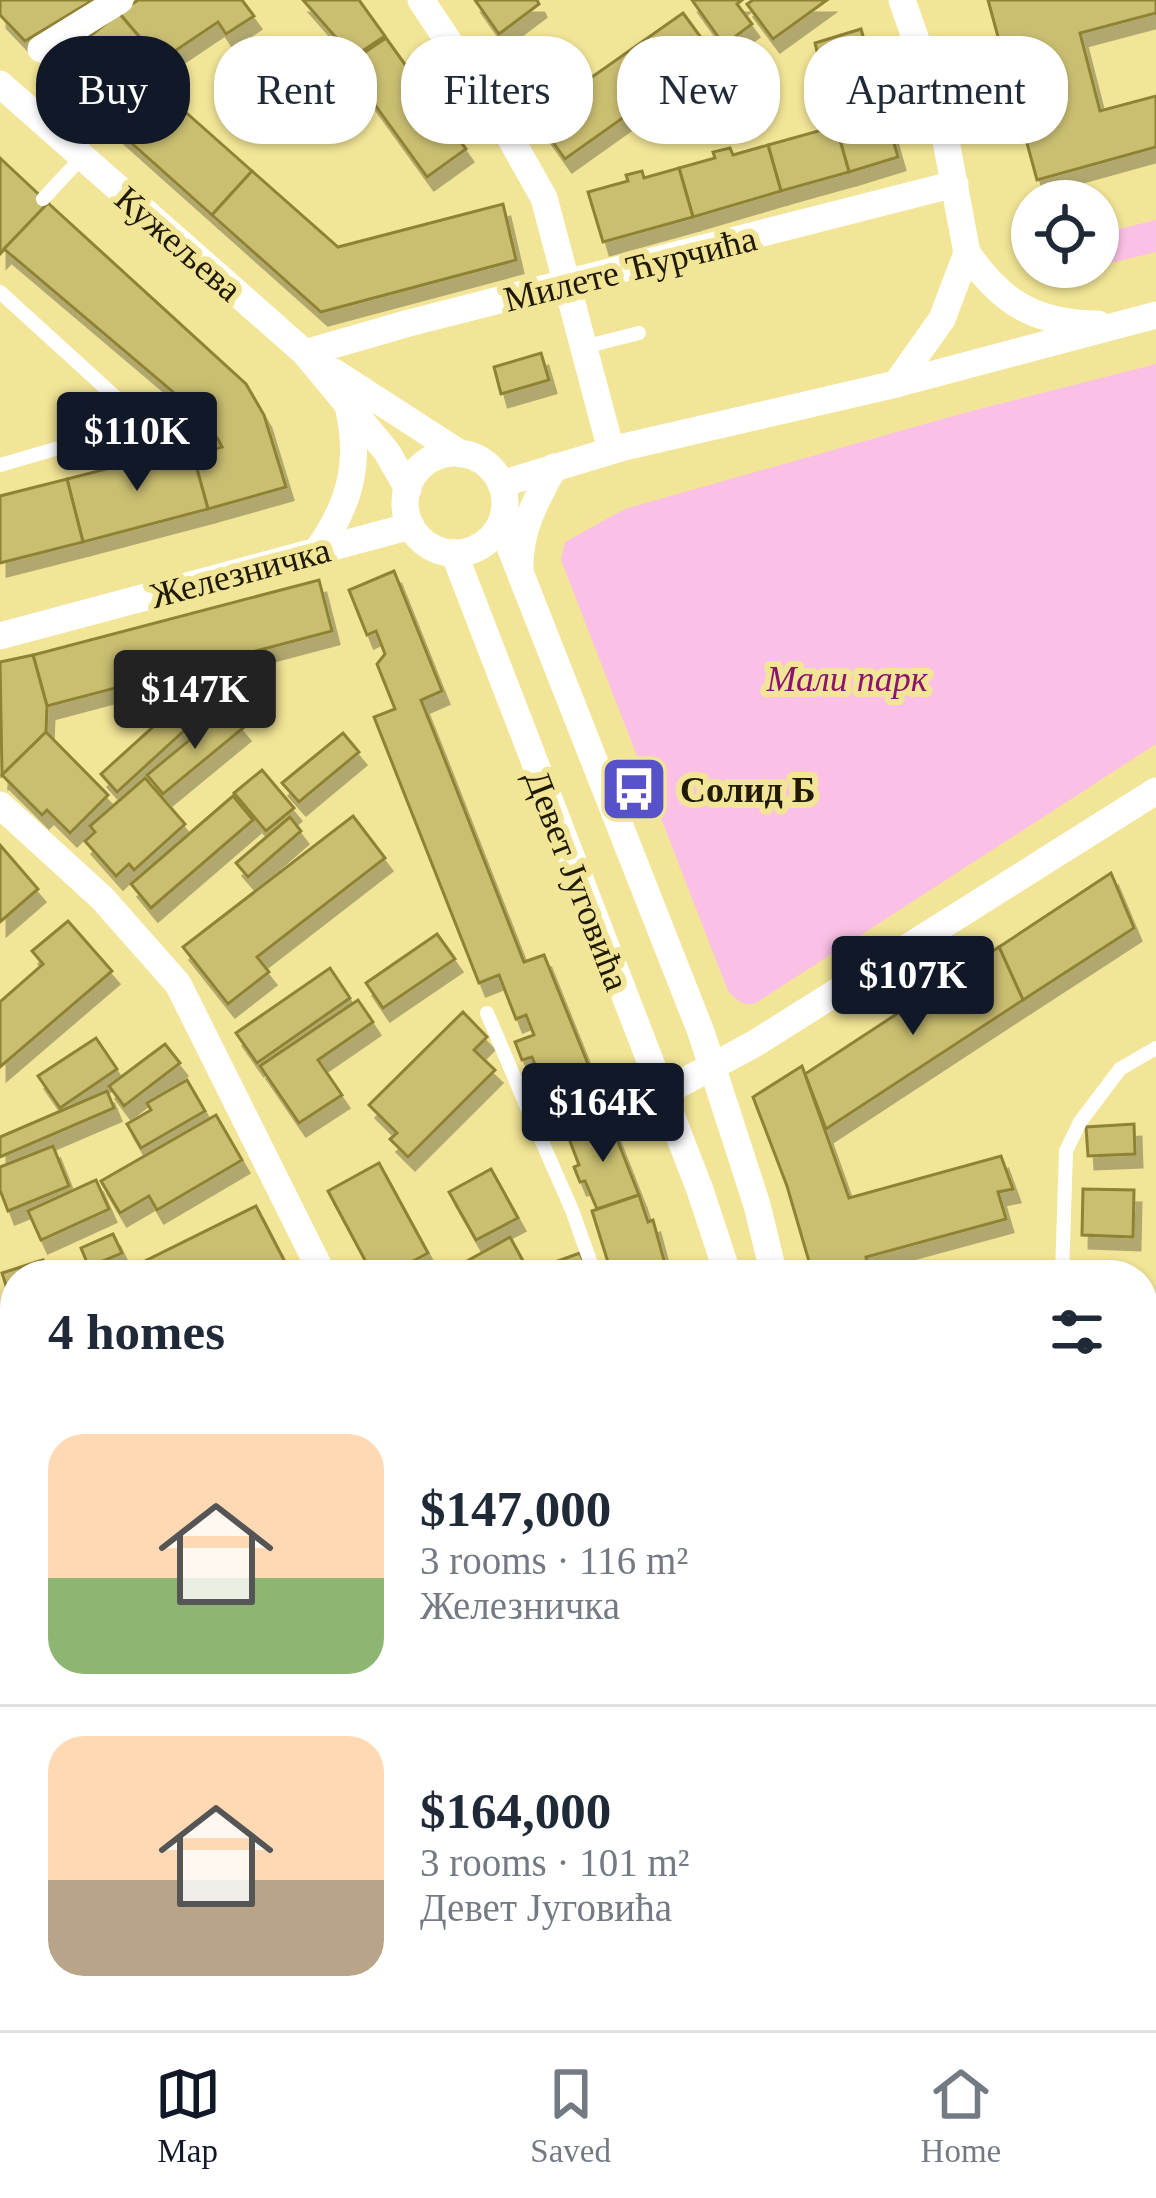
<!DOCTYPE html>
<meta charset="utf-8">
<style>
body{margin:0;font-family:Georgia,serif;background:#f2f2f3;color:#1f2937;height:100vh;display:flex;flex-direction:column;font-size:45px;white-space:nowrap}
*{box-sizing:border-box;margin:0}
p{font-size:39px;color:#747a83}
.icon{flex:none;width:66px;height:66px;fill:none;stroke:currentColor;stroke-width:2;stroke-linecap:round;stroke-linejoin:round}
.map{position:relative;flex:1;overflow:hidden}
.side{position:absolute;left:0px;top:1260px;width:1158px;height:771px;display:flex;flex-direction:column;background:#fff;border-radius:48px 48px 0 0;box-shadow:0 3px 9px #0004}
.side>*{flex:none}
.banner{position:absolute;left:36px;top:36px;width:1086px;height:108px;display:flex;gap:24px}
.fabs{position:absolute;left:1011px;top:180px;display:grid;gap:24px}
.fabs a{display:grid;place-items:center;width:108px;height:108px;border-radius:50%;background:#fff;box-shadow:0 3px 9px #0004;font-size:60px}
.price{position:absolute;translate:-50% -102px;padding:0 27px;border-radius:12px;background:#111827;color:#fff;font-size:39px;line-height:78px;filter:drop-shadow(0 3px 6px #0008)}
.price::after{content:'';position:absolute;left:50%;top:72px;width:36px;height:27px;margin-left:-18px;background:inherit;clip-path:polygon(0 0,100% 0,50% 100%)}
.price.active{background:#222;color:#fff}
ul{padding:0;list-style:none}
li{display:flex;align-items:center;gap:36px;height:300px;padding:0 48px}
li+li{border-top:3px solid #e0e1e3}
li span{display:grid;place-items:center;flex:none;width:336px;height:240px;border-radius:36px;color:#555}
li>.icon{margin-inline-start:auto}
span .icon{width:144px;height:144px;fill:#fffc;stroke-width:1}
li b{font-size:51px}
h2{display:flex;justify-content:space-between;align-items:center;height:144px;padding:0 48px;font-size:51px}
.tag{padding:0 42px;border-radius:48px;background:#fff;box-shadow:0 3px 9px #0004;font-size:42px;line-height:108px}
.tag.active{background:#111827;color:#fff}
.menu{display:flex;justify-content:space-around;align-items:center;height:168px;border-top:3px solid #e0e1e3;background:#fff;font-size:33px;color:#747a83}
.menu a{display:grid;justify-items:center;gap:6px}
.menu .active{color:#111827}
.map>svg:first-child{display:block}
.green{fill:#fbc0e6}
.building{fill:#cabe71;stroke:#8f8235;stroke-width:3;filter:url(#shadow)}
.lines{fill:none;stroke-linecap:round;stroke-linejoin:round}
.service{stroke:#fff;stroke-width:14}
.minor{stroke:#fff;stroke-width:27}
.tertiary{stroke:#fff;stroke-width:33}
.labels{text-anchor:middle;stroke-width:12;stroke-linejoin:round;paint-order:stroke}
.street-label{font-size:36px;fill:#201b00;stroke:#f2e597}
.park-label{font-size:36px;font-style:italic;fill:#8c1370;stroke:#f2e597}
.poi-label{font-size:36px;font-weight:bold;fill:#201b00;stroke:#f2e597;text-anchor:start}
</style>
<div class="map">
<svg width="1156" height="2030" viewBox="0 0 1156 2030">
<defs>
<filter id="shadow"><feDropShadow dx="7" dy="13" stdDeviation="0" flood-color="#0004"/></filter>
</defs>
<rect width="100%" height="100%" fill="#f2e597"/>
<g class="green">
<path d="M 1156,220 L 1156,252 L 1098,266 L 1098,234 Z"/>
<path d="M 1156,364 L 1156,744 L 756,1003 C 744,1007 736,1000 728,991 L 561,560 L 565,542 L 625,509 L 960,414 Z"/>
</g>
<g class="building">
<path d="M 0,0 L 93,0 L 25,41 L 0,15 Z"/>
<path d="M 138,0 L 242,0 L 254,16 L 226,34 L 218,22 L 160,61 L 119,13 Z"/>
<path d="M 303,0 L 359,0 L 385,36 L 353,57 Z"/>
<path d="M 475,0 L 537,0 L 539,4 L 499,34 Z"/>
<path d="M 692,0 L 742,0 L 737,4 L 752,24 L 724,45 Z"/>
<path d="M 753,0 L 827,0 L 773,39 L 747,4 Z"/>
<path d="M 988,0 L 1156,0 L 1156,13 L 1080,33 L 1100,111 L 1156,96 L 1156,147 L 1037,180 Z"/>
<path d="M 119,13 L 160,61 L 108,122 L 59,73 L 61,59 Z"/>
<path d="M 683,13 L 713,54 L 565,159 L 535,117 Z"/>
<path d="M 861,29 L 898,157 L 849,172 L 833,116 L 840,113 L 836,99 L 829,101 L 815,43 Z"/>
<path d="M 386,38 L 466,149 L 427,177 L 346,65 Z"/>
<path d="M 146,77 L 252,171 L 212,215 L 108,122 Z"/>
<path d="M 836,126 L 849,172 L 781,191 L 768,145 Z"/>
<path d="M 768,145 L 781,191 L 693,217 L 679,168 L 715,158 L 713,152 L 730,148 L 733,155 Z"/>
<path d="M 0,158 L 48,203 L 0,254 Z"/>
<path d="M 679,168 L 693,217 L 603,242 L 588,192 L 628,181 L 626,175 L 642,171 L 644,178 Z"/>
<path d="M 252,171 L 338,247 L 503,204 L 516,260 L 321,312 L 212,215 Z"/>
<path d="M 48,203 L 246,384 L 264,415 L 286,487 L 208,509 L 193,455 L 222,447 L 218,439 L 172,391 L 4,249 Z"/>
<path d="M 541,353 L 549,380 L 501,394 L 494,367 Z"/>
<path d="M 191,447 L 208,509 L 83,542 L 67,479 Z"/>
<path d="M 67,479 L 83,542 L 0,563 L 0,496 Z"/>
<path d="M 394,571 L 442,691 L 421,700 L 441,750 L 524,962 L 544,955 L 592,1074 L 546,1092 L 532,1057 L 522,1060 L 515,1042 L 534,1035 L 526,1015 L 516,1019 L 499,975 L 479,983 L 374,717 L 395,709 L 377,664 L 385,654 L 376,631 L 367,635 L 349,590 Z"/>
<path d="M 319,580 L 332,631 L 47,706 L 33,655 Z"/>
<path d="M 33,655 L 47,706 L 46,732 L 2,775 L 0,662 Z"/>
<path d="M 195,689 L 210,707 L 117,792 L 101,774 Z"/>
<path d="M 227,709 L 243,728 L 163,794 L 147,775 Z"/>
<path d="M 46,732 L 108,795 L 70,833 L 47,810 L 42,815 L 2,775 Z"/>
<path d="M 343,733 L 359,752 L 299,802 L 282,783 Z"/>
<path d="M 262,770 L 294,808 L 266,831 L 234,793 Z"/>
<path d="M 145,778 L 185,824 L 134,870 L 129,864 L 116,876 L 85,841 L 95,832 L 90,826 Z"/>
<path d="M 233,796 L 253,820 L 151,908 L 131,884 Z"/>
<path d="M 353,816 L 385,858 L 257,957 L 269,972 L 228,1004 L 183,947 Z"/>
<path d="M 290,817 L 301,831 L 248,877 L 236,863 Z"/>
<path d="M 0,845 L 38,889 L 0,922 Z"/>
<path d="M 1111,873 L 1134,928 L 1023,1000 L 999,947 Z"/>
<path d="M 68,921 L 112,971 L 0,1067 L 0,1002 L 43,964 L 32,951 Z"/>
<path d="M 437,934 L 455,959 L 383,1008 L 366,983 Z"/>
<path d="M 999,947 L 1023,1000 L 826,1129 L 805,1074 Z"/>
<path d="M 330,968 L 350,998 L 257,1063 L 236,1033 Z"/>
<path d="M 358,1000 L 373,1022 L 318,1060 L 342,1095 L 299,1123 L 260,1066 Z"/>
<path d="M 463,1012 L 487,1037 L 474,1050 L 495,1070 L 408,1157 L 390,1139 L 397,1133 L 369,1105 Z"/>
<path d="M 96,1038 L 117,1069 L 60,1108 L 38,1076 Z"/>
<path d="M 165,1044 L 180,1063 L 124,1106 L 109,1086 Z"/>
<path d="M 802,1066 L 849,1198 L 1001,1156 L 1013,1189 L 998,1192 L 1006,1219 L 866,1257 L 869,1275 L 813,1275 L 787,1186 L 753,1097 Z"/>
<path d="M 187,1080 L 205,1111 L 141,1148 L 127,1124 L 151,1110 L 147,1103 Z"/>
<path d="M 107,1091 L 114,1108 L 0,1157 L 0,1137 Z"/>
<path d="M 216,1115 L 242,1160 L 157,1210 L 149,1196 L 120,1213 L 101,1181 Z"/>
<path d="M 609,1119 L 639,1195 L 597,1209 L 585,1181 L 580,1182 L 574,1167 L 579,1165 L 568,1136 Z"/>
<path d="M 1134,1124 L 1135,1154 L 1088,1156 L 1086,1127 Z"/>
<path d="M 53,1146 L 69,1186 L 8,1211 L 0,1190 L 0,1167 Z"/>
<path d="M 379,1163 L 428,1253 L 387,1275 L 373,1275 L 328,1191 Z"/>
<path d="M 491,1169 L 518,1218 L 476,1240 L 449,1192 Z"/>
<path d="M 96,1180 L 109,1209 L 41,1240 L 28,1211 Z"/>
<path d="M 1083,1189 L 1134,1190 L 1133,1237 L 1082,1235 Z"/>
<path d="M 639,1195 L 648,1222 L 653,1220 L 668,1275 L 612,1275 L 592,1211 Z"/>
<path d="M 256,1206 L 286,1264 L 265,1274 L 261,1266 L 242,1275 L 142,1275 L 137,1265 Z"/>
<path d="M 113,1234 L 122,1253 L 89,1267 L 81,1248 Z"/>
<path d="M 510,1237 L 523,1261 L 498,1275 L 442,1275 Z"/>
<path d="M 580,1253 L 589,1275 L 563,1275 L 558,1261 Z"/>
<path d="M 43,1260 L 48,1275 L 15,1275 L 15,1303 L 12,1304 L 2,1273 Z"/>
<path d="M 15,1324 L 15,1359 L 0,1362 L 0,1327 Z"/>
<path d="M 15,1395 L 15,1460 L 14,1451 L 0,1444 L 0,1413 L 6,1409 L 5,1396 Z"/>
<path d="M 0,1513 L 15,1515 L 15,1551 L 0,1549 Z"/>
<path d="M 1146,1679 L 1156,1690 L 1156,1758 L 1143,1767 L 1143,1680 Z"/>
<path d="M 0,1756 L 15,1757 L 14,1796 L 0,1795 Z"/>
<path d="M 1156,1839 L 1156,1896 L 1143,1876 L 1143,1847 Z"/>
<path d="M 0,1897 L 15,1899 L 15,1927 L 0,1924 Z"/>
<path d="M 9,1965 L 15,1966 L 15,2016 L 37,2016 L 35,2024 L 0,2016 Z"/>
<path d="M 1143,1972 L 1155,1984 L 1143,1996 Z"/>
<path d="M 1156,2000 L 1156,2028 L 1143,2014 Z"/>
<path d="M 45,2016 L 67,2016 L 65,2030 L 43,2030 Z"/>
<rect x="132" y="2016" width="43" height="14"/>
<path d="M 277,2016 L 313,2016 L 311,2030 L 275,2030 Z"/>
<path d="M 329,2016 L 354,2016 L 349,2030 L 324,2030 Z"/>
<path d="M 404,2016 L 421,2016 L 436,2025 L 433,2030 L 396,2030 Z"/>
<path d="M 431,2016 L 502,2016 L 491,2030 L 453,2030 Z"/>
<path d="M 573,2016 L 589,2016 L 606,2030 L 562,2030 Z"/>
<path d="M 668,2016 L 719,2016 L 735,2030 L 684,2030 Z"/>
<path d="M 945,2016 L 976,2016 L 961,2030 L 933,2030 Z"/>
<path d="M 986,2016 L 1028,2016 L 1013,2030 L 971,2030 Z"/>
<path d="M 1039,2016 L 1076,2016 L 1062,2030 L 1025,2030 Z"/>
<path d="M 1087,2016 L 1124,2016 L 1110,2030 L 1073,2030 Z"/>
</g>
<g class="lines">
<g class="service">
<path d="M 43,199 L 82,157"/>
<path d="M 0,292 L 122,403 L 127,414 L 124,425 L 114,432 L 0,465"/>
<path d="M 584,347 L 639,333"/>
<path d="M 487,1013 L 532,1119"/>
<path d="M 595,1275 L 572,1210 L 532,1119 L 655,1077"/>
<path d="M 1062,1275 L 1066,1151 L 1080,1122 L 1120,1069 L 1156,1048"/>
</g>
<g class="minor">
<path d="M 421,0 L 498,116 L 544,198 L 611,450"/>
<path d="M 41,49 L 120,0"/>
<path d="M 0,84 L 305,353 L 387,452 L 408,489"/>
<path d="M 967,253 C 1001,302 1035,324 1098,324"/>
<path d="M 305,353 L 409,323 L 955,184"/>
<path d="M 334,372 L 461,454"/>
<path d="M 896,384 L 942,319 L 967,253 L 940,109 L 902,0"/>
<circle cx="455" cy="503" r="50"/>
<path d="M 501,484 L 624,447 L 896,384 L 1156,315"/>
<path d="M 501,524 L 701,1032 L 757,1205 L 774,1275"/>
<path d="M 316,552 C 349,507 361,465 349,410"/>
<path d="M 454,553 L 700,1190 L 728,1275"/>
<path d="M 520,569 C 519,530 536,500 554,467"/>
<path d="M 0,636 L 411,526"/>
<path d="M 0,805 L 102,898 L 178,984 L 323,1275"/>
<path d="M 661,1094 L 754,1044 L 1156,791"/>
<path d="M 1143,1556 L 1151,1556 L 1156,1569"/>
<path d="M 519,2030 L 528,2016"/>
</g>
<g class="tertiary">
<path d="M 0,1835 L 15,1837"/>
<path d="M 833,2016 L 847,2030"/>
</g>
</g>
<defs>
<symbol id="bus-square" viewBox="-11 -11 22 22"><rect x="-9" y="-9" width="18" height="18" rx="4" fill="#5852ca" stroke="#f2e597"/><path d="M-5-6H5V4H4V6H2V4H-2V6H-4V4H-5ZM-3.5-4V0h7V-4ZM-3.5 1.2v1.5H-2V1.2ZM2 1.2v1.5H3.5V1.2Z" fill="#fff"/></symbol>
</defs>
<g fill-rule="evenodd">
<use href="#bus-square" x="596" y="751" width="76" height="76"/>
</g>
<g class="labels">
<g class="street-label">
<text transform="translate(179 243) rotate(41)" y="13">Кужељева</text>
<text transform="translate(630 268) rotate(-14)" y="13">Милете Ћурчића</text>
<text transform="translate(240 572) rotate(-15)" y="13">Железничка</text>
<text transform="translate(578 880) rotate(69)" y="13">Девет Југовића</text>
</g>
<g class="park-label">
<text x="847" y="691">Мали парк</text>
</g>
<g class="poi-label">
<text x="680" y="802">Солид Б</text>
</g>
</g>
</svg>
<div class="fabs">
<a><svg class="icon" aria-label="locate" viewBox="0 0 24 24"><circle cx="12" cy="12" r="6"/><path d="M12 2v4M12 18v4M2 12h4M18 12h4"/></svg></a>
</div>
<b class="price" style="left:137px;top:494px">$110K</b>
<b class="price active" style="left:195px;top:752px">$147K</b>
<b class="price" style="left:913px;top:1038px">$107K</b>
<b class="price" style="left:603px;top:1165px">$164K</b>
<div class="banner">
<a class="tag active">Buy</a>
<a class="tag">Rent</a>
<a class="tag">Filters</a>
<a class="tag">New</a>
<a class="tag">Apartment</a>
</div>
<section class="side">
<h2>4 homes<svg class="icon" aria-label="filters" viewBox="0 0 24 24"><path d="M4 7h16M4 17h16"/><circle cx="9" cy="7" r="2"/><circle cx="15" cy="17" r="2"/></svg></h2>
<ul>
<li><span style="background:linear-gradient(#ffd9b3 60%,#8fb573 0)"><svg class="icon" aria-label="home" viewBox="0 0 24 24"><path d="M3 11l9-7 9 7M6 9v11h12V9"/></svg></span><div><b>$147,000</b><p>3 rooms · 116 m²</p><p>Железничка</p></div></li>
<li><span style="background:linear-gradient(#ffd9b3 60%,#b9a48a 0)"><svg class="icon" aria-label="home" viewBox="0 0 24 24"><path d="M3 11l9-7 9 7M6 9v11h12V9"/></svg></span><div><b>$164,000</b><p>3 rooms · 101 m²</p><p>Девет Југовића</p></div></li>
</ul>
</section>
</div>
<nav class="menu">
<a class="active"><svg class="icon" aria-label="map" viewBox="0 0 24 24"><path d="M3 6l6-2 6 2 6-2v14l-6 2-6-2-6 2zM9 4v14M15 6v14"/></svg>Map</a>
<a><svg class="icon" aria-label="saved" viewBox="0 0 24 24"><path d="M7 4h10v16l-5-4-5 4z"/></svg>Saved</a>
<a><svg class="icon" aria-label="home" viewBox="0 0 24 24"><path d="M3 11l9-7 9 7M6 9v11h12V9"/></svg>Home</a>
</nav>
